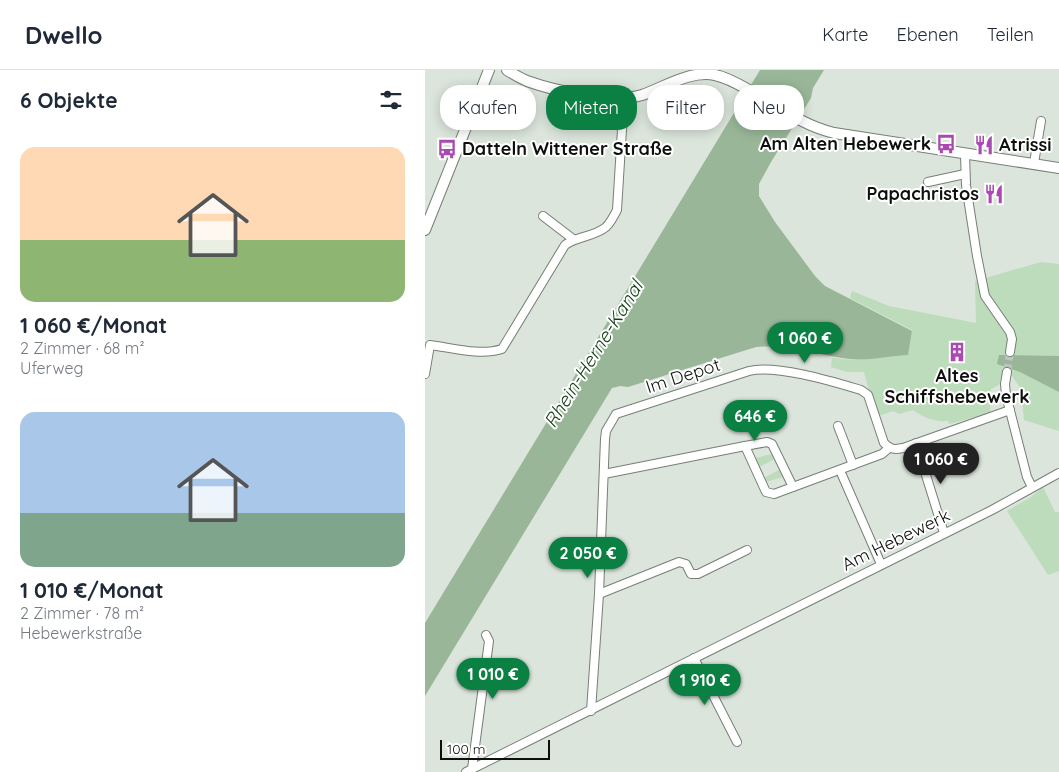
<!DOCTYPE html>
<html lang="de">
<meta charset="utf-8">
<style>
body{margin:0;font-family:Quicksand,sans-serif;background:#f2f2f3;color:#1f2937;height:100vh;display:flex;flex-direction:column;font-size:19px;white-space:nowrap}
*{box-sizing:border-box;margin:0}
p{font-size:16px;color:#747a83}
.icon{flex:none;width:28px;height:28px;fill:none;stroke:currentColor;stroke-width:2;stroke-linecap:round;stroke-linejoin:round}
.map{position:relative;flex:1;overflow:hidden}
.side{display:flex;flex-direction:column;background:#fff;width:425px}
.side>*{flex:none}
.top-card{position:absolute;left:15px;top:15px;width:475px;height:45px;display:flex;gap:10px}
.scale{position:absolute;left:15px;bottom:12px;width:110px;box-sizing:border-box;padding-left:5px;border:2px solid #0d100d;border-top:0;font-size:14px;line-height:18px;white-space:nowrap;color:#0d100d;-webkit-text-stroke:4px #fff;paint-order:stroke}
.price{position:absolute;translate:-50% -42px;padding:0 11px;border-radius:18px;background:#0b8043;color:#fff;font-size:16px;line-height:32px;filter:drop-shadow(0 1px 2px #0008)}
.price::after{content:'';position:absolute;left:50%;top:30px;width:15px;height:11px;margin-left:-8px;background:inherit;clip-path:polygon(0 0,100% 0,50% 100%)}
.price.selected{background:#222;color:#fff}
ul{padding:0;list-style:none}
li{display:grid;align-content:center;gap:10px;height:265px;padding:0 20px}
li span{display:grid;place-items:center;height:155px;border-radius:15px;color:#555}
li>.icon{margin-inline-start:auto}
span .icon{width:90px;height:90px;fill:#fffc;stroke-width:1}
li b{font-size:21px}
h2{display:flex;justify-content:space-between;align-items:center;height:60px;padding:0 20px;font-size:21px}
.tag{padding:0 18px;border-radius:20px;background:#fff;box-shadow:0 2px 12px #0003;font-size:18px;line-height:45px}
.tag.selected{background:#0b8043;color:#fff}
header{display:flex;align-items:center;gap:30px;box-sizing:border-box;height:70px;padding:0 25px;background:#fff;border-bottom:1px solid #e0e1e3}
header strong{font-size:24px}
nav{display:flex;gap:28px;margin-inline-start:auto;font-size:18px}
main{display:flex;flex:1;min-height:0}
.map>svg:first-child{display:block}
.green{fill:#bddcbc}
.water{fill:#99b798}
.pier{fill:#dbe5db}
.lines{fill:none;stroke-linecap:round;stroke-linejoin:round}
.minor-tunnel{stroke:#bcc5bc;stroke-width:8;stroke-dasharray:8 4;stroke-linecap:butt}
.minor-casing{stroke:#767f76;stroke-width:10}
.major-casing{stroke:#767f76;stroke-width:12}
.minor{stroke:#fff;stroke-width:8}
.major{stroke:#fff;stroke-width:10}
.labels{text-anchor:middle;stroke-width:4;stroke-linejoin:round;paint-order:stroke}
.poi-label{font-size:18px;font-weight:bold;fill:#0d100d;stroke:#fff;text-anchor:end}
.street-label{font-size:18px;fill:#0d100d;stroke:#fff}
.water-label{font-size:19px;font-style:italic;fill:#144017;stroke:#fff}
</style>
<header>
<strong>Dwello</strong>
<nav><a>Karte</a><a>Ebenen</a><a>Teilen</a></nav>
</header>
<main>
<section class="side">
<h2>6 Objekte<svg class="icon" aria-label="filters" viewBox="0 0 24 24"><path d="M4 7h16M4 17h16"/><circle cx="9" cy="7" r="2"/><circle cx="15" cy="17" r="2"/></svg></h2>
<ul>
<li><span style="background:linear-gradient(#ffd9b3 60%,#8fb573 0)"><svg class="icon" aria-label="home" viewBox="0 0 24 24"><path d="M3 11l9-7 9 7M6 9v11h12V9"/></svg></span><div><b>1 060 €/Monat</b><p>2 Zimmer · 68 m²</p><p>Uferweg</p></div></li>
<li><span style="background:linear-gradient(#a9c7e8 65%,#7fa58c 0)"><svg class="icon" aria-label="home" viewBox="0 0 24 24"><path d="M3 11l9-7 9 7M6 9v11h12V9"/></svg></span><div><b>1 010 €/Monat</b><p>2 Zimmer · 78 m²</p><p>Hebewerkstraße</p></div></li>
</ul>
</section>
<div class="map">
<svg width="634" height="702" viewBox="0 0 634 702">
<rect width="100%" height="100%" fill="#dbe5db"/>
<g class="green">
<path d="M 616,192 L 634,194 L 634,361 L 599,350 L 596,319 L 585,303 L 579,302 L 574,315 L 566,319 L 565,343 L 524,354 L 523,351 C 510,352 499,348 488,340 L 474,344 L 468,341 L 451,347 L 439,302 L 422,302 L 406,297 L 407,288 L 428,290 L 483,285 L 487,260 L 425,228 L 427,221 L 464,236 L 551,253 L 550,211 Z"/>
<path d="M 347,384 L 350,389 L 334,397 L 330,388 Z"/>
<path d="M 355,399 L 358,407 L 341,412 L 339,408 Z"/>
<path d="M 618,417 L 630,442 L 634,442 L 634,501 L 623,505 L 582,441 L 606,427 Z"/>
</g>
<g class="water">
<path d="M 335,0 L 399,0 L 388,18 L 386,28 L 346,92 L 334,114 L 334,126 L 350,152 L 390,206 L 400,216 L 487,261 L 483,285 C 465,286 442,291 424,289 C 392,285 363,274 331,277 L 203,317 L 195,316 L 187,318 L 0,626 L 0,553 Z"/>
<path d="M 574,285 L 634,286 L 634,322 L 595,302 L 572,294 Z"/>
</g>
<path class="pier" d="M 324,13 L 378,45 L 372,56 L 318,24 Z"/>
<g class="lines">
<path class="minor-tunnel" d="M 582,302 L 585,282"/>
<defs>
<g id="minor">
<path d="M 540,84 L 541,115 L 552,186 L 560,226 L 585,262 L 587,269 L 585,282"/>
<path d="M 609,93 L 616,51"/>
<path d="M 503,112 L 540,104"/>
<path d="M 118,146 L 148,169"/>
<path d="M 582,302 L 580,314 L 581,325 L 602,407 L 607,417"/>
<path d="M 0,304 L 5,275 C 28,278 55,286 77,279 L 140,175 C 152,166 169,167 181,157 C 185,153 189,146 192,140 L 199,27"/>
<path d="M 413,356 L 428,395"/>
<path d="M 491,373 L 519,463"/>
<path d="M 320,376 L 342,372 L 347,374 L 368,417"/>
<path d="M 179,404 L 320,376 L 341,422 L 349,424 L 457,384 L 464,378"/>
<path d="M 417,405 L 456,494"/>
<path d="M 174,524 L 254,492 L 261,494 L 266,504 L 273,504 L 322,480"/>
<path d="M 269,588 L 312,672"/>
<path d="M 166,641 L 174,524 L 180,369 L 181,361 L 191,344 L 324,301 C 350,294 409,312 436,320 L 443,325 L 459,373 C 465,379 469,380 478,378 L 585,340"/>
<path d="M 47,699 L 64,571 L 61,565"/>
<path d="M 41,702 L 567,440 L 634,403"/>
</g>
<g id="major">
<path d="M 82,0 C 88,4 95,8 102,11 C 130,21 188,34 217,25 C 240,17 265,0 290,5 C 305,8 318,17 331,24 C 356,39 380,56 409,63 L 634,98"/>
<path d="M 0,160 L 64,0"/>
</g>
</defs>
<use href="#minor" class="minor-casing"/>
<use href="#major" class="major-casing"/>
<use href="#minor" class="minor"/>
<use href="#major" class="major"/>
</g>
<defs>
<symbol id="bus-bare" viewBox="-9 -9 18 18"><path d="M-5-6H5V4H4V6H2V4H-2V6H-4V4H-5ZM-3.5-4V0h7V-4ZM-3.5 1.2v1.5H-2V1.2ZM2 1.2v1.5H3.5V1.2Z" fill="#a949b1" stroke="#fff" stroke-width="2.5" paint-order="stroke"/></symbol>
<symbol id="restaurant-bare" viewBox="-9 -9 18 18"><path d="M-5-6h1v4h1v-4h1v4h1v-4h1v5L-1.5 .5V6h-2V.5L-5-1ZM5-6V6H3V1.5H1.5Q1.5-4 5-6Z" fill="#a949b1" stroke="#fff" stroke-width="2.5" paint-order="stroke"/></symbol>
<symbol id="building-bare" viewBox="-9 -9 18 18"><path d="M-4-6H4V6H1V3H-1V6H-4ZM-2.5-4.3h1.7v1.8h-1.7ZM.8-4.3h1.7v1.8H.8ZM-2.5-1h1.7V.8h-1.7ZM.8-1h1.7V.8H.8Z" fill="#a949b1" stroke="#fff" stroke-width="2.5" paint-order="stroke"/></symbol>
</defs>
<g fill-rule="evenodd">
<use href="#bus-bare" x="507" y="60" width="28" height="28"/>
<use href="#restaurant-bare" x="545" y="61" width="28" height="28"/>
<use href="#bus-bare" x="8" y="65" width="28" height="28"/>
<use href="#restaurant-bare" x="555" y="110" width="28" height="28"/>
<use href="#building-bare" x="518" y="268" width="28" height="28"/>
</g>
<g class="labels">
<g class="poi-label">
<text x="506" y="80">Am Alten Hebewerk</text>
<text x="574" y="81" text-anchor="start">Atrissi</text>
<text x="37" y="85" text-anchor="start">Datteln Wittener Straße</text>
<text x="554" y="130">Papachristos</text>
<text x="532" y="312" text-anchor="middle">Altes<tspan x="532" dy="21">Schiffshebewerk</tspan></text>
</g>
<g class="street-label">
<text transform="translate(258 306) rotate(-18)" y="6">Im Depot</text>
<text transform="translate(471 470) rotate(-26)" y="6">Am Hebewerk</text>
</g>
<g class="water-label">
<text transform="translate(168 284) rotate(-58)" y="7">Rhein-Herne-Kanal</text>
</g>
</g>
</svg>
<div class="scale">100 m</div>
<b class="price" style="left:380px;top:294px">1 060 €</b>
<b class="price" style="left:330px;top:372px">646 €</b>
<b class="price selected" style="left:516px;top:415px">1 060 €</b>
<b class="price" style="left:163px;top:509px">2 050 €</b>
<b class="price" style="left:68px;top:630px">1 010 €</b>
<b class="price" style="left:280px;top:636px">1 910 €</b>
<div class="top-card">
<a class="tag">Kaufen</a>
<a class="tag selected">Mieten</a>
<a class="tag">Filter</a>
<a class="tag">Neu</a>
</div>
</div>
</main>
